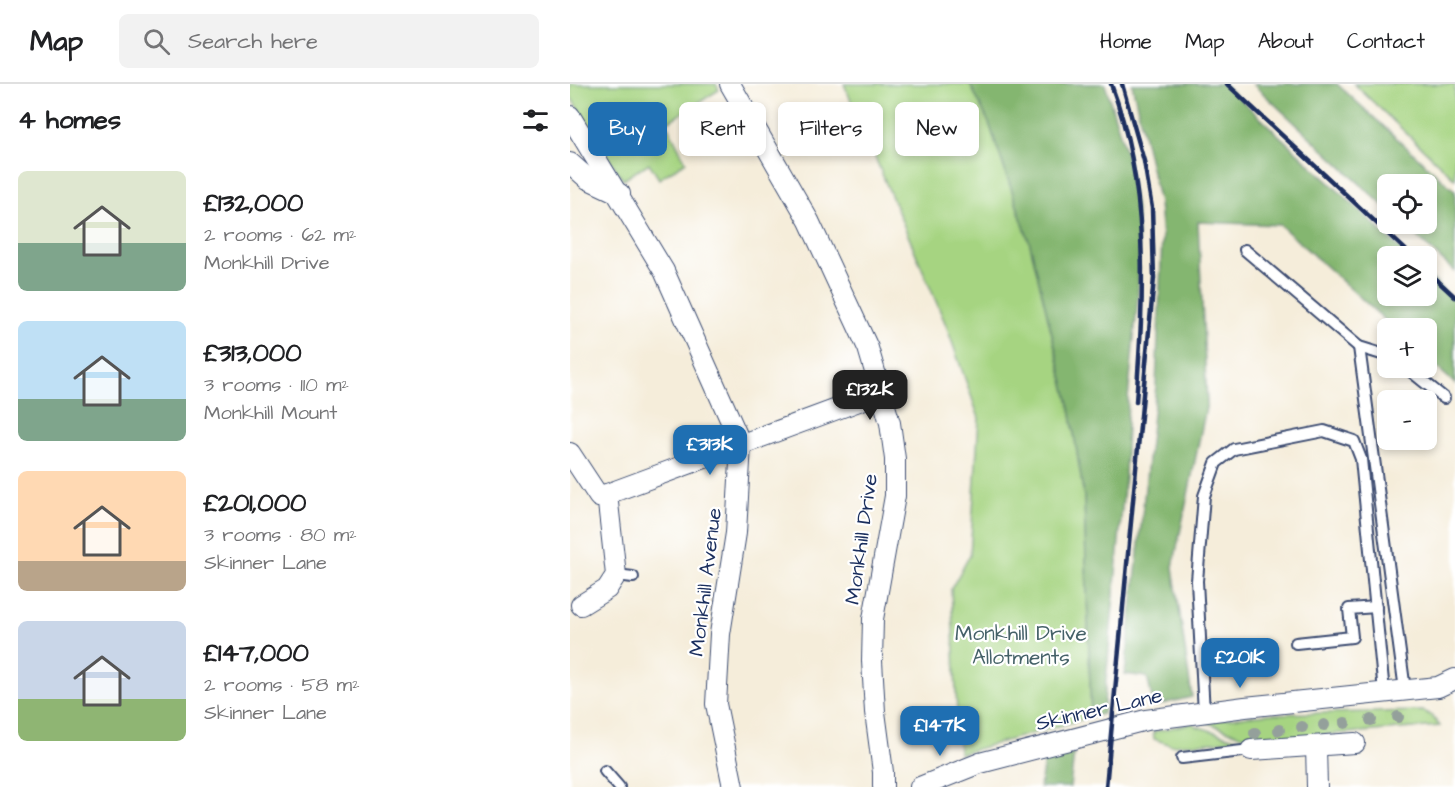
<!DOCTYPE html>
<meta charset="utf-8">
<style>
body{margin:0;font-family:"Architects Daughter",sans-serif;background:#f2f2f2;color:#202124;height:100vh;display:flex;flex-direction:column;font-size:22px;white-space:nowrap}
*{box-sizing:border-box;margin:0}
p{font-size:20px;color:#757577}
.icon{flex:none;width:33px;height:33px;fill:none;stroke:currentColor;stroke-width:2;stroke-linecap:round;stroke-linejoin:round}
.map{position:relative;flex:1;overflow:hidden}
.details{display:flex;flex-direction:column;background:#fff;width:570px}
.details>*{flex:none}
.hud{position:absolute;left:18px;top:18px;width:570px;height:54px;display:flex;gap:12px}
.tools{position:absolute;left:807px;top:90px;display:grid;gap:12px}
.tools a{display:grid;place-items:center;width:60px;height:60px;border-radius:9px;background:#fff;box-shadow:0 3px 9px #0003;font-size:30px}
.price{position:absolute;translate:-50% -51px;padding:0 14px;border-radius:12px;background:#1f6fb2;color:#fff;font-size:20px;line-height:39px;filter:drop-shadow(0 2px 3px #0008)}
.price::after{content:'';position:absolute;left:50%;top:36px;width:18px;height:14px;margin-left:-9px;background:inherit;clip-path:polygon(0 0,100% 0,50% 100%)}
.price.selected{background:#222;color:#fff}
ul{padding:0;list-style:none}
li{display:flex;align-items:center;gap:18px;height:150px;padding:0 18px}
li span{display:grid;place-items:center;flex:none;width:168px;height:120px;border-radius:9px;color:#555}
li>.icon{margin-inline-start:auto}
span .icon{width:72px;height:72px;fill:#fffc;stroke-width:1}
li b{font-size:26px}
h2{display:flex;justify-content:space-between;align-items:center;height:72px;padding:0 18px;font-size:26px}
.pill{padding:0 21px;border-radius:9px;background:#fff;box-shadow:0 3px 9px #0003;font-size:21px;line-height:54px}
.pill.selected{background:#1f6fb2;color:#fff}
header{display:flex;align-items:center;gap:36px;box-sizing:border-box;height:84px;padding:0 30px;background:#fff;border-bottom:2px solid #e0e0e0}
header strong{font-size:28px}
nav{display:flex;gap:33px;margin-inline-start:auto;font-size:21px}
.search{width:420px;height:54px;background:#f2f2f2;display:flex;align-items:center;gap:15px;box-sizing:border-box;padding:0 21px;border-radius:9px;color:#757577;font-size:22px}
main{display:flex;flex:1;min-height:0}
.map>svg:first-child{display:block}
.green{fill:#a6d481;stroke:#608270;stroke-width:1.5}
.forest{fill:#84b66f;stroke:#507266;stroke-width:1.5}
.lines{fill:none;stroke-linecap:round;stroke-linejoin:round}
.service-casing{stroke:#3c4c71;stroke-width:14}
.minor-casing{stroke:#3c4c71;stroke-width:22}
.service{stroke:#fff;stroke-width:10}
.minor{stroke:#fff;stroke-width:20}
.rail{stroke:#1b2f5e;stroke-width:4.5}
.tree{fill:#94a09b}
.labels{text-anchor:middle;stroke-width:4.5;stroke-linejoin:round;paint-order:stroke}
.street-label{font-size:21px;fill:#1b2f5e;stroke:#fff}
.park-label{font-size:21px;fill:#456168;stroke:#fff}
</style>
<header>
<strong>Map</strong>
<div class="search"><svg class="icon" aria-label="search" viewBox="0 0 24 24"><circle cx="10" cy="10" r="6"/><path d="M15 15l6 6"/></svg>Search here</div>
<nav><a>Home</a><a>Map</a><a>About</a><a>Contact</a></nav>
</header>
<main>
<section class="details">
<h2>4 homes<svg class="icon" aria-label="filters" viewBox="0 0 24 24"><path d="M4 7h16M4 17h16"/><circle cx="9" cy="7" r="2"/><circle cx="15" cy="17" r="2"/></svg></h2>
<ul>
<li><span style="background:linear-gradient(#dfe7d0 60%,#7fa58c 0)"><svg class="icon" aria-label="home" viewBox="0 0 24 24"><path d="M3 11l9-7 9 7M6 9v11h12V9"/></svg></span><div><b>£132,000</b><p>2 rooms · 62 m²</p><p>Monkhill Drive</p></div></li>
<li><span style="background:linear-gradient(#bfe0f5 65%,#7fa58c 0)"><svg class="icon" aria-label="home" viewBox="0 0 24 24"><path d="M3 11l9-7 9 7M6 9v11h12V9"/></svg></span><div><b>£313,000</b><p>3 rooms · 110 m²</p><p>Monkhill Mount</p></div></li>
<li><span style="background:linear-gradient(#ffd9b3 75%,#b9a48a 0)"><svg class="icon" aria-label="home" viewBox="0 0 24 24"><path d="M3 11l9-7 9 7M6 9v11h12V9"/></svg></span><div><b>£201,000</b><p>3 rooms · 80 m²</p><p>Skinner Lane</p></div></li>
<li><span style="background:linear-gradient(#c9d6e8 65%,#8fb573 0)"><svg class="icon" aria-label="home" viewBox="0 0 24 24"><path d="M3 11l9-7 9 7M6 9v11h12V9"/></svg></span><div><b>£147,000</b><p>2 rooms · 58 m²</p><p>Skinner Lane</p></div></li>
</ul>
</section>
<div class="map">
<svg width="885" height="703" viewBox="0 0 885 703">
<rect width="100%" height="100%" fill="#fff"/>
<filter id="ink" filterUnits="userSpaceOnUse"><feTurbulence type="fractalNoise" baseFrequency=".0167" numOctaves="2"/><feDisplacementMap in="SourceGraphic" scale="12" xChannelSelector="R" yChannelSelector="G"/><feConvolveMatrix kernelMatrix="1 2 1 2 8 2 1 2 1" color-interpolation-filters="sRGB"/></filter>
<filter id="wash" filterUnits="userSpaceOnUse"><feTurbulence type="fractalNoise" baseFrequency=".008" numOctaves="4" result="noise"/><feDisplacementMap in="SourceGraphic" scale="24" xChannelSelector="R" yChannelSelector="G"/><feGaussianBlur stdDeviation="1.35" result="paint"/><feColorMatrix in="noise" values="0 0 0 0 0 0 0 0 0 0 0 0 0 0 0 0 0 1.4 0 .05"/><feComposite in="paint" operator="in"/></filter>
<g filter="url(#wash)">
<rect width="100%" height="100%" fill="#f5edda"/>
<g class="green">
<path d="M 0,0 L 146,0 L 149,6 L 96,39 L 116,78 L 89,95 L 79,79 L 53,96 L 0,12 Z"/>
<path d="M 274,0 L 400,0 L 419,39 L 460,160 L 500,324 L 514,413 L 521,633 L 389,670 L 381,505 L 400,471 L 409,334 L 376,241 Z"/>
<path d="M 784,0 L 885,0 L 885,95 Z"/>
<path d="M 853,627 L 862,632 L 870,642 L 683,656 L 633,637 L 698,630 Z"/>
<path d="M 622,639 L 626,642 L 671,656 L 601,661 L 584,655 L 583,648 Z"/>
</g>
<g class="forest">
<path d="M 400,0 L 535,0 L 556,70 L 566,127 L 569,172 L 568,213 L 558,315 L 555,392 L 533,630 L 521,633 L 514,413 L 500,324 L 460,160 L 419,39 Z"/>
<path d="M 562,0 L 654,0 L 838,172 L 818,172 L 818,212 L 856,212 L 857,190 L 885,217 L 885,300 L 857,274 L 856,244 L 824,244 L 710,141 L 628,138 L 637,319 L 603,483 L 622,613 L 584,622 L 577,593 L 555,590 L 586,302 L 592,154 L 589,119 Z"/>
<path d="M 683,0 L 767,0 L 885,107 L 885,188 L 833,140 L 856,140 L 856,100 L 818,100 L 817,125 Z"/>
<path d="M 504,670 L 500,703 L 470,703 L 474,676 Z"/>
</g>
</g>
<g filter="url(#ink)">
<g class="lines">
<defs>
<g id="service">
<path d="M 675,166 L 789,263"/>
<path d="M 818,272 L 789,263 L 835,606"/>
<path d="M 837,284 L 874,314"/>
<path d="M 46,491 L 63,493"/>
<path d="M 726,559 L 782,553 L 779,525 L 806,523"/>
<path d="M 634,629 L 627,497 L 634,412 L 646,379 L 664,365 L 754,347 L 784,357 L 791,375 L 814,608"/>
<path d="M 612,674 L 681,666"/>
<path d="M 35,687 L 49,703"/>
</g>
<g id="minor">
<path d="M 160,0 L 239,137 L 298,264 L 320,339 L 325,375 L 325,412 L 303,535 L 302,577 L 305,628 L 313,688 L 313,703"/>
<path d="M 0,32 L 94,187 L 171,360 L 166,449 L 150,550 L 146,620 L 163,703"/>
<path d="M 0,79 L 18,95 L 50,110"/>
<path d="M 0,369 L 29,413 L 313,308"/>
<path d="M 11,521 L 37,505 L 46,491 L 37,410"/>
<path d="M 746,662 L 747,703"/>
<path d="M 681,666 L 785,659"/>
<path d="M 350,703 L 410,679 L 576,636 L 675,623 L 868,603 L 885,595"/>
</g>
</defs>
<use href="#service" class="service-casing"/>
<use href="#minor" class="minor-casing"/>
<use href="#service" class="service"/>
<use href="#minor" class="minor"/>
<g class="rail">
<path d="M 541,0 C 580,103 574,210 566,318"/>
<path d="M 657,0 L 842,172"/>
<path d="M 856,186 L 885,213"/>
<path d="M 536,703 L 584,194 L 582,124 L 574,77 L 552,0"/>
</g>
</g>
<g class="tree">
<circle cx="828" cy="633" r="6"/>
<circle cx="801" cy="636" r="6"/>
<circle cx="775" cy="639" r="6"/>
<circle cx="754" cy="641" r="6"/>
<circle cx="732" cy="643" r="6"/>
<circle cx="709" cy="646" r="6"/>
<circle cx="685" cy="649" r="6"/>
</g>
</g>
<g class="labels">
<g class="street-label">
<text transform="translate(291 455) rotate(-82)" y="7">Monkhill Drive</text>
<text transform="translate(135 498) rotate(-83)" y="7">Monkhill Avenue</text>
<text transform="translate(529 625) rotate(-13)" y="7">Skinner Lane</text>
</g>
<g class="park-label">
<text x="451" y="556">Monkhill Drive<tspan x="451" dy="24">Allotments</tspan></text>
</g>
</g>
</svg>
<div class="tools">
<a><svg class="icon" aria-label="locate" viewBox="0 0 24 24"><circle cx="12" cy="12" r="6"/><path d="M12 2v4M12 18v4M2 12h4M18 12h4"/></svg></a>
<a><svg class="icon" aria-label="layers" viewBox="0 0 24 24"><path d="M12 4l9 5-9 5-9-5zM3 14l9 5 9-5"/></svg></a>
<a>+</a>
<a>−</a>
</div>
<b class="price selected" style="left:300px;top:337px">£132K</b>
<b class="price" style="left:140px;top:392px">£313K</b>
<b class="price" style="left:670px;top:605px">£201K</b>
<b class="price" style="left:370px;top:673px">£147K</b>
<div class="hud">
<a class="pill selected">Buy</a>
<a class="pill">Rent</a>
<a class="pill">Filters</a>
<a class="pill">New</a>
</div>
</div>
</main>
